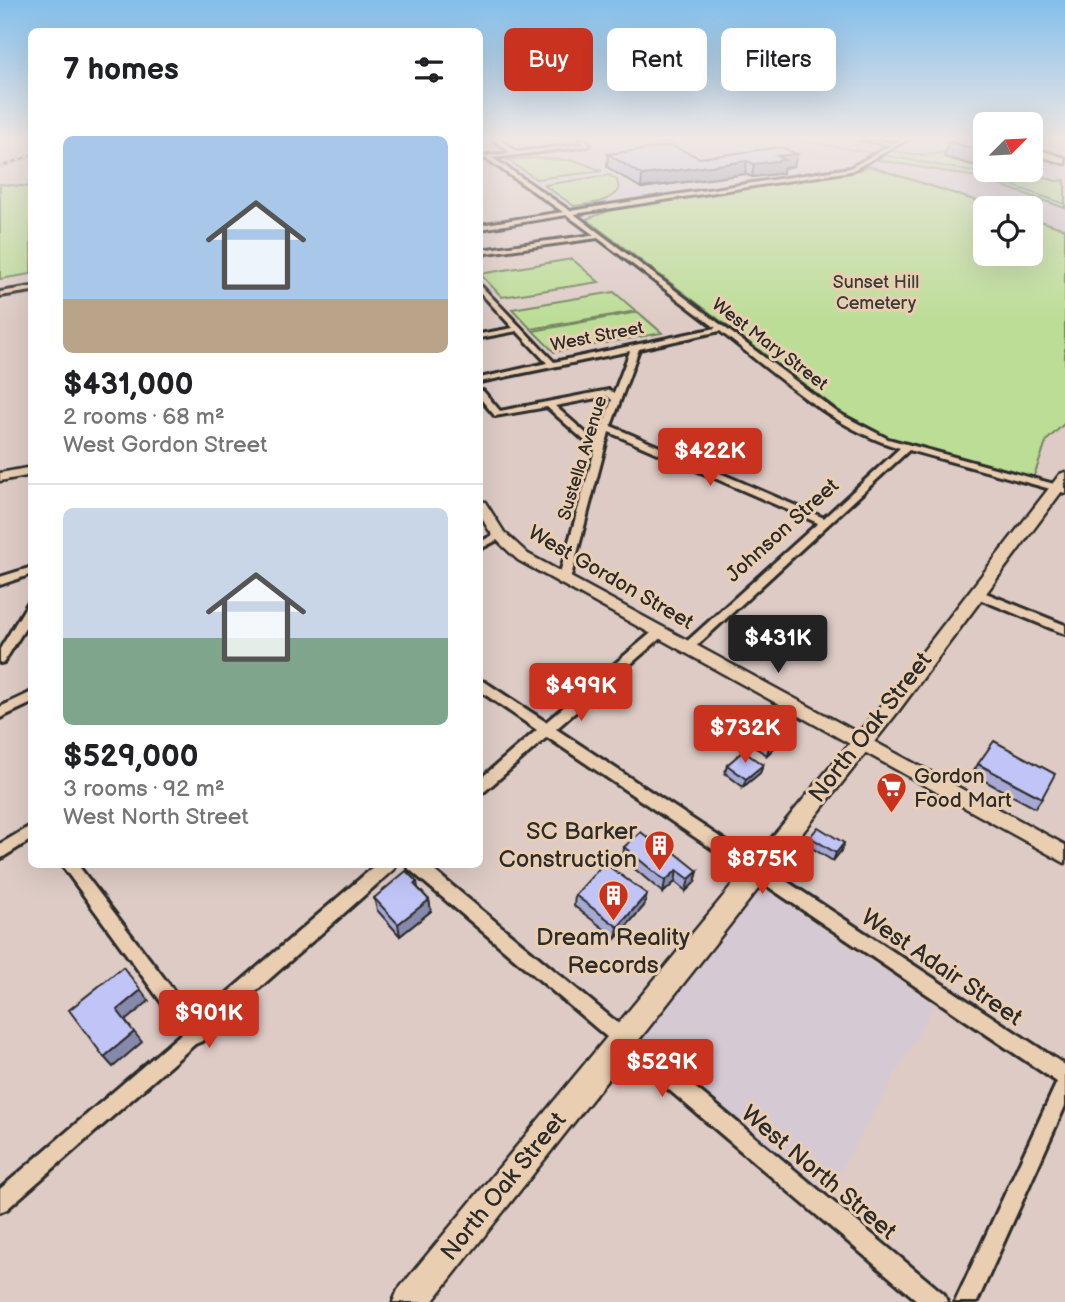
<!DOCTYPE html>
<meta charset="utf-8">
<style>
body{margin:0;font-family:"Balsamiq Sans",sans-serif;background:#f2f2f2;color:#202124;height:100vh;display:flex;flex-direction:column;font-size:26px;white-space:nowrap}
*{box-sizing:border-box;margin:0}
p{font-size:23px;color:#757577}
.icon{flex:none;width:38px;height:38px;fill:none;stroke:currentColor;stroke-width:2;stroke-linecap:round;stroke-linejoin:round}
.map{position:relative;flex:1;overflow:hidden}
.details{position:absolute;left:28px;top:28px;width:455px;height:840px;display:flex;flex-direction:column;background:#fff;border-radius:10px;box-shadow:0 7px 28px #0002}
.details>*{flex:none}
.top-card{position:absolute;left:504px;top:28px;width:455px;height:63px;display:flex;gap:14px}
.needle{width:46px;rotate:66deg}
.tools{position:absolute;left:973px;top:112px;display:grid;gap:14px}
.tools a{display:grid;place-items:center;width:70px;height:70px;border-radius:10px;background:#fff;box-shadow:0 7px 28px #0002;font-size:35px}
.price{position:absolute;translate:-50% -60px;padding:0 16px;border-radius:7px;background:#c8321e;color:#fff;font-size:23px;line-height:46px;filter:drop-shadow(0 2px 4px #0008)}
.price::after{content:'';position:absolute;left:50%;top:42px;width:21px;height:16px;margin-left:-10px;background:inherit;clip-path:polygon(0 0,100% 0,50% 100%)}
.price.current{background:#222;color:#fff}
ul{padding:0;list-style:none}
li{display:grid;align-content:center;gap:14px;height:371px;padding:0 35px}
li+li{border-top:2px solid #e0e0e0}
li span{display:grid;place-items:center;height:217px;border-radius:10px;color:#555}
li>.icon{margin-inline-start:auto}
span .icon{width:126px;height:126px;fill:#fffc;stroke-width:1}
li b{font-size:30px}
h2{display:flex;justify-content:space-between;align-items:center;height:84px;padding:0 35px;font-size:30px}
.tag{padding:0 24px;border-radius:10px;background:#fff;box-shadow:0 7px 28px #0002;font-size:24px;line-height:63px}
.tag.current{background:#c8321e;color:#fff}
.map>svg:first-child{display:block}
.built{fill:#d5c9d4}
.green{fill:#bbdd96;stroke:#738460;stroke-width:2}
.lines{fill:none;stroke-linecap:round;stroke-linejoin:round}
.stream{stroke:#658d9f;stroke-width:2}
.minor-casing{stroke:#2b2b2b;stroke-width:6}
.tertiary-casing{stroke:#2b2b2b;stroke-width:5}
.secondary-casing{stroke:#2b2b2b;stroke-width:5}
.primary-casing{stroke:#2b2b2b;stroke-width:5}
.minor{fill:#eaceb1;fill-rule:evenodd}
.tertiary{fill:#eaceb1;fill-rule:evenodd}
.secondary{fill:#eaceb1;fill-rule:evenodd}
.primary{fill:#fedbac;fill-rule:evenodd}
.rail-casing{stroke:#2b2b2b;stroke-width:2.5}
.rail{stroke:#eaceb1;stroke-width:2;stroke-dasharray:4.5;stroke-linecap:butt}
.wall{fill:#a6a9d4;stroke:#2b2b2b;stroke-width:2}
.shaded-wall{fill:#8789ac;stroke:#2b2b2b;stroke-width:2}
.building{fill:#c1c4f6;stroke:#2b2b2b;stroke-width:2}
.labels{text-anchor:middle;stroke-width:6;stroke-linejoin:round;paint-order:stroke}
.far-park-label{font-size:18px;fill:#393d36;stroke:#eaceb1}
.far-street-label{font-size:18px;fill:#2b2b2b;stroke:#eaceb1}
.street-label{font-size:21px;fill:#2b2b2b;stroke:#eaceb1}
.poi-label{font-size:21px;fill:#2b2b2b;stroke:#eaceb1;text-anchor:start}
.near-street-label{font-size:24px;fill:#2b2b2b;stroke:#eaceb1}
.near-poi-label{font-size:24px;fill:#2b2b2b;stroke:#eaceb1;text-anchor:end}
</style>
<div class="map">
<svg width="1065" height="1302" viewBox="0 0 1065 1302">
<rect width="100%" height="100%" fill="#decbc6"/>
<filter id="ink" filterUnits="userSpaceOnUse"><feTurbulence type="fractalNoise" baseFrequency=".0143" numOctaves="2"/><feDisplacementMap in="SourceGraphic" scale="14" xChannelSelector="R" yChannelSelector="G"/><feConvolveMatrix kernelMatrix="1 2 1 2 8 2 1 2 1" color-interpolation-filters="sRGB"/></filter>
<g filter="url(#ink)">
<g class="built">
<path d="M 679,139 L 736,139 L 858,164 L 573,212 L 497,159 Z"/>
<path d="M 910,139 L 985,139 L 985,170 L 1031,170 L 1031,152 L 1065,163 L 1065,231 L 1031,220 L 1031,208 L 994,208 L 864,167 Z"/>
<path d="M 761,886 L 934,1005 L 825,1198 L 639,1040 Z"/>
</g>
<g class="green">
<path d="M 977,147 L 946,157 L 985,170 L 1021,170 L 1056,181 L 1065,180 L 1065,208 L 977,177 L 878,160 L 891,151 L 924,155 Z"/>
<path d="M 536,158 L 577,161 L 602,171 L 536,179 L 508,160 Z"/>
<path d="M 869,166 L 999,208 L 985,208 L 985,254 L 1031,254 L 1031,218 L 1065,229 L 1065,423 L 1047,440 L 1032,481 L 886,438 L 862,428 L 586,219 L 617,208 L 860,170 Z"/>
<path d="M 609,175 L 617,180 L 619,190 C 608,203 590,204 574,206 L 544,185 Z"/>
<path d="M 0,184 L 31,187 L 31,274 L 0,279 Z"/>
<path d="M 572,259 L 599,282 L 502,297 L 480,274 Z"/>
<path d="M 614,292 L 636,311 L 531,329 L 512,309 Z"/>
<path d="M 638,312 L 662,333 L 554,352 L 533,331 Z"/>
</g>
<g class="lines">
<g class="stream">
<path d="M 790,139 L 877,154"/>
<path d="M 888,156 L 974,172 L 1065,204"/>
</g>
<defs>
<g id="minor">
<path d="M 493,139 L 499,139 L 517,152 L 584,144 L 579,139 L 584,139 L 590,144 L 588,146 L 493,158 L 570,211 L 850,168 L 891,145 L 860,139 L 895,143 L 902,139 L 908,139 L 851,171 L 574,214 L 838,413 L 888,439 L 1065,487 L 1065,493 L 909,450 L 692,650 L 688,651 L 682,647 L 684,644 L 818,523 L 609,432 L 570,580 L 564,584 L 560,583 L 558,580 L 595,450 L 547,407 L 495,416 L 480,398 L 480,391 L 483,391 L 500,411 L 609,390 L 614,393 L 630,351 L 480,382 L 480,378 L 547,363 L 517,331 L 480,338 L 480,334 L 513,328 L 480,292 L 480,286 L 482,287 L 554,362 L 716,328 L 598,238 L 480,254 L 480,250 L 594,235 L 567,215 L 480,229 L 480,225 L 563,212 L 487,159 L 480,159 L 480,156 L 511,153 ZM 720,331 C 774,373 835,430 900,448 L 824,518 L 611,426 L 639,349 ZM 607,396 L 612,400 L 597,443 L 555,406 Z"/>
<path d="M 32,287 L 32,291 L 0,296 L 0,292 Z"/>
<path d="M 499,532 L 504,535 L 503,537 L 480,549 L 480,542 Z"/>
<path d="M 32,567 L 32,574 L 0,585 L 0,577 Z"/>
<path d="M 976,589 L 1065,625 L 1065,634 L 972,596 L 970,593 L 972,590 Z"/>
<path d="M 32,602 L 32,617 L 4,662 L 0,663 L 0,649 L 28,603 Z"/>
<path d="M 660,628 L 664,629 L 666,632 L 664,635 L 556,729 L 1065,1065 L 1065,1106 L 977,1302 L 955,1302 L 1057,1082 L 547,737 L 485,791 L 480,793 L 480,779 L 537,730 L 480,691 L 480,681 L 485,682 L 546,722 L 656,629 Z"/>
<path d="M 32,692 L 32,703 L 0,718 L 0,707 Z"/>
<path d="M 32,825 L 32,839 L 0,859 L 0,844 Z"/>
<path d="M 61,864 L 77,864 L 196,1020 L 377,864 L 396,864 L 394,869 L 205,1036 L 202,1041 L 195,1044 L 7,1209 L 0,1212 L 0,1189 L 183,1032 Z"/>
<path d="M 407,864 L 426,864 L 944,1294 L 947,1302 L 919,1302 L 409,869 Z"/>
</g>
<g id="tertiary">
<path d="M 32,467 L 32,475 L 0,481 L 0,473 Z"/>
<path d="M 480,501 L 485,502 L 504,532 L 528,554 L 1065,845 L 1065,863 L 518,560 C 501,544 478,526 480,501 Z"/>
</g>
<path id="secondary" d="M 1065,472 L 1065,487 L 897,713 L 432,1302 L 393,1302 L 398,1290 L 883,703 L 1060,474 Z"/>
<path id="primary" d="M 1031,147 L 1065,158 L 1065,164 L 1031,153 Z"/>
</defs>
<use href="#minor" class="minor-casing"/>
<use href="#tertiary" class="tertiary-casing"/>
<use href="#secondary" class="secondary-casing"/>
<use href="#primary" class="primary-casing"/>
<use href="#minor" class="minor"/>
<use href="#tertiary" class="tertiary"/>
<use href="#secondary" class="secondary"/>
<use href="#primary" class="primary"/>
<defs>
<path id="rail" d="M 0,167 L 32,155"/>
</defs>
<use href="#rail" class="rail-casing"/>
<use href="#rail" class="rail"/>
</g>
<g class="wall">
<path d="M 949,139 L 985,139 L 985,168 L 944,157 Z"/>
<path d="M 608,154 L 700,158 L 797,154 L 794,166 L 783,168 L 783,173 L 752,177 L 745,174 L 641,188 L 607,167 Z"/>
<path d="M 753,737 L 781,741 L 767,755 L 751,745 Z"/>
<path d="M 978,764 L 1042,798 L 1035,808 L 972,774 Z"/>
<path d="M 727,765 L 763,765 L 760,773 L 743,787 L 725,773 Z"/>
<path d="M 810,837 L 841,851 L 833,861 L 807,845 Z"/>
<path d="M 624,847 L 664,851 L 698,871 L 695,882 L 686,891 L 675,882 L 663,893 L 623,859 Z"/>
<path d="M 417,882 L 418,888 L 429,900 L 431,911 L 400,936 L 377,910 L 374,898 Z"/>
<path d="M 647,894 L 644,906 L 616,938 L 574,906 L 575,895 Z"/>
</g>
<g class="shaded-wall">
<path d="M 797,154 L 794,166 L 783,168 L 783,173 L 752,177 L 754,164 L 777,156 Z"/>
<path d="M 747,161 L 745,174 L 641,188 L 642,175 Z"/>
<path d="M 783,732 L 781,741 L 767,755 L 769,747 Z"/>
<path d="M 763,765 L 760,773 L 743,787 L 746,779 Z"/>
<path d="M 844,843 L 841,851 L 833,861 L 836,853 Z"/>
<path d="M 677,870 L 675,882 L 663,893 L 665,881 Z"/>
<path d="M 698,871 L 695,882 L 686,891 L 689,879 Z"/>
<path d="M 647,894 L 644,906 L 616,938 L 618,927 Z"/>
<path d="M 429,900 L 431,911 L 400,936 L 398,924 Z"/>
<path d="M 141,990 L 149,1001 L 125,1021 L 117,1010 Z"/>
<path d="M 134,1032 L 142,1042 L 113,1067 L 104,1057 Z"/>
</g>
<g class="building">
<path d="M 951,139 L 985,139 L 985,151 L 949,142 L 954,141 Z"/>
<path d="M 672,146 L 700,158 L 781,147 L 797,154 L 777,156 L 785,160 L 754,164 L 747,161 L 642,175 L 608,154 Z"/>
<path d="M 767,723 L 783,732 L 769,747 L 753,737 Z"/>
<path d="M 994,741 L 1055,774 L 1042,798 L 978,764 Z"/>
<path d="M 743,751 L 763,765 L 746,779 L 727,765 Z"/>
<path d="M 818,827 L 844,843 L 836,853 L 810,837 Z"/>
<path d="M 641,832 L 664,851 L 668,847 L 698,871 L 689,879 L 677,870 L 665,881 L 624,847 Z"/>
<path d="M 604,863 L 647,894 L 618,927 L 575,895 Z"/>
<path d="M 406,871 L 417,882 L 414,884 L 429,900 L 398,924 L 374,898 Z"/>
<path d="M 123,967 L 141,990 L 117,1010 L 134,1032 L 104,1057 L 69,1010 Z"/>
</g>
</g>
<linearGradient id="sky" x2="0" y2="1"><stop stop-color="#83beea"/><stop offset="0.43" stop-color="#f0e8e5"/><stop offset="1" stop-color="#f0e8e5" stop-opacity="0"/></linearGradient>
<rect width="1065" height="322" fill="url(#sky)"/>
<defs>
<symbol id="supermarket-pin" viewBox="-11 -11 22 30"><path d="M0 17L-7.5 6A9.5 9.5 0 1 1 7.5 6Z" fill="#c8321e" stroke="#eaceb1"/><path d="M-6-5.5h2.5l.6 2H6L4.5 2H-2.5L-4.4-4H-6ZM-1.5 3.2a1.3 1.3 0 1 0 .1 0ZM3 3.2a1.3 1.3 0 1 0 .1 0Z" fill="#fff"/></symbol>
<symbol id="building-pin" viewBox="-11 -11 22 30"><path d="M0 17L-7.5 6A9.5 9.5 0 1 1 7.5 6Z" fill="#c8321e" stroke="#eaceb1"/><path d="M-4-6H4V6H1V3H-1V6H-4ZM-2.5-4.3h1.7v1.8h-1.7ZM.8-4.3h1.7v1.8H.8ZM-2.5-1h1.7V.8h-1.7ZM.8-1h1.7V.8H.8Z" fill="#fff"/></symbol>
</defs>
<g fill-rule="evenodd">
<use href="#supermarket-pin" x="874" y="770" width="35" height="47"/>
<use href="#building-pin" x="642" y="828" width="35" height="47"/>
<use href="#building-pin" x="596" y="878" width="35" height="47"/>
</g>
<g class="labels">
<g class="far-park-label">
<text x="876" y="288">Sunset Hill<tspan x="876" dy="21">Cemetery</tspan></text>
</g>
<g class="far-street-label">
<text transform="translate(597 336) rotate(-11)" y="6">West Street</text>
<text transform="translate(770 344) rotate(37)" y="6">West Mary Street</text>
<text transform="translate(582 458) rotate(-73)" y="6">Sustella Avenue</text>
</g>
<g class="street-label">
<text transform="translate(782 530) rotate(-42)" y="7">Johnson Street</text>
<text transform="translate(611 577) rotate(30)" y="7">West Gordon Street</text>
</g>
<g class="poi-label">
<text x="914" y="783">Gordon<tspan x="914" dy="24">Food Mart</tspan></text>
</g>
<g class="near-street-label">
<text transform="translate(870 727) rotate(-52)" y="8">North Oak Street</text>
<text transform="translate(942 967) rotate(34)" y="8">West Adair Street</text>
<text transform="translate(819 1172) rotate(40)" y="8">West North Street</text>
<text transform="translate(503 1186) rotate(-51)" y="8">North Oak Street</text>
</g>
<g class="near-poi-label">
<text x="637" y="839">SC Barker<tspan x="637" dy="28">Construction</tspan></text>
<text x="613" y="945" text-anchor="middle">Dream Reality<tspan x="613" dy="28">Records</tspan></text>
</g>
</g>
</svg>
<div class="tools">
<a><svg class="needle" viewBox="-14 -14 28 28"><path d="M0-13l5 13h-10z" fill="#e53935"/><path d="M0 13l5-13h-10z" fill="#757577"/></svg></a>
<a><svg class="icon" aria-label="locate" viewBox="0 0 24 24"><circle cx="12" cy="12" r="6"/><path d="M12 2v4M12 18v4M2 12h4M18 12h4"/></svg></a>
</div>
<b class="price" style="left:710px;top:488px">$422K</b>
<b class="price current" style="left:778px;top:675px">$431K</b>
<b class="price" style="left:581px;top:723px">$499K</b>
<b class="price" style="left:745px;top:765px">$732K</b>
<b class="price" style="left:762px;top:896px">$875K</b>
<b class="price" style="left:209px;top:1050px">$901K</b>
<b class="price" style="left:662px;top:1099px">$529K</b>
<div class="top-card">
<a class="tag current">Buy</a>
<a class="tag">Rent</a>
<a class="tag">Filters</a>
</div>
<section class="details">
<h2>7 homes<svg class="icon" aria-label="filters" viewBox="0 0 24 24"><path d="M4 7h16M4 17h16"/><circle cx="9" cy="7" r="2"/><circle cx="15" cy="17" r="2"/></svg></h2>
<ul>
<li><span style="background:linear-gradient(#a9c7e8 75%,#b9a48a 0)"><svg class="icon" aria-label="home" viewBox="0 0 24 24"><path d="M3 11l9-7 9 7M6 9v11h12V9"/></svg></span><div><b>$431,000</b><p>2 rooms · 68 m²</p><p>West Gordon Street</p></div></li>
<li><span style="background:linear-gradient(#c9d6e8 60%,#7fa58c 0)"><svg class="icon" aria-label="home" viewBox="0 0 24 24"><path d="M3 11l9-7 9 7M6 9v11h12V9"/></svg></span><div><b>$529,000</b><p>3 rooms · 92 m²</p><p>West North Street</p></div></li>
</ul>
</section>
</div>
